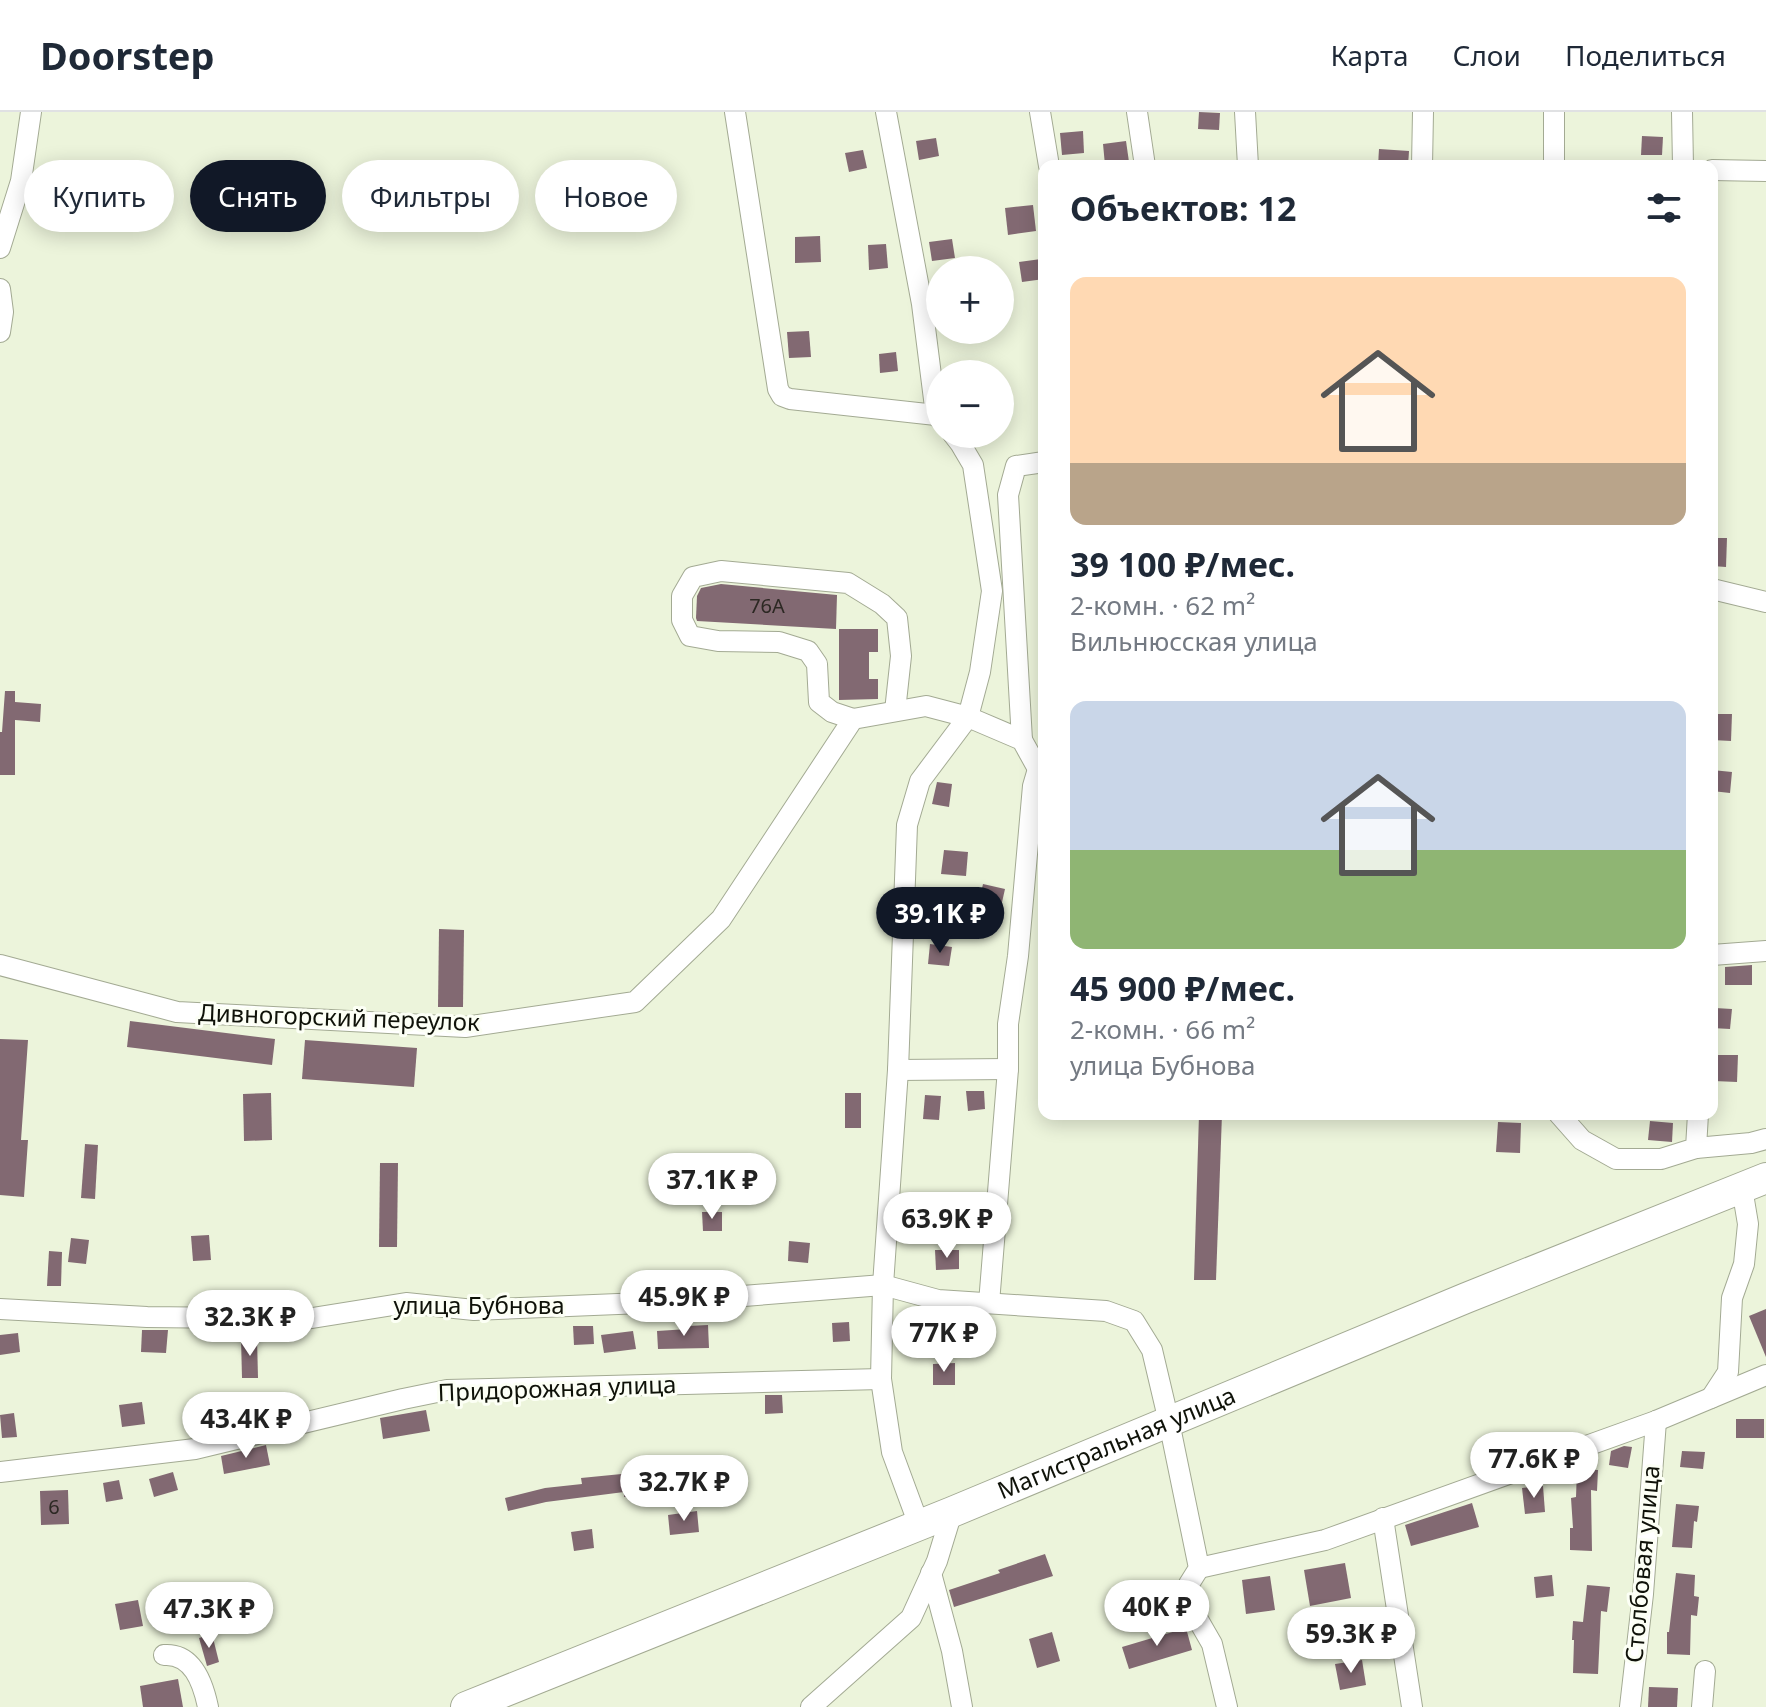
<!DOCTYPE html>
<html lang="ru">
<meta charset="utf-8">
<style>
body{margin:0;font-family:"Noto Sans",sans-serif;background:#f2f2f3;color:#1f2937;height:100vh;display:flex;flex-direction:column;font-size:30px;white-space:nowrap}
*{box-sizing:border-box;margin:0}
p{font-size:26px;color:#747a83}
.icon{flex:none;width:44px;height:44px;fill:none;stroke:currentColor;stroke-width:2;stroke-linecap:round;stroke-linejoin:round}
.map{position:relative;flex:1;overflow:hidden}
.sheet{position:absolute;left:1038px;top:48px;width:680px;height:960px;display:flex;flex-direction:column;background:#fff;border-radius:16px;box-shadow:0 4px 20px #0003}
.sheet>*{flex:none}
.top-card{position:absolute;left:24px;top:48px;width:760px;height:72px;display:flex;gap:16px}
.tools{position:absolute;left:926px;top:144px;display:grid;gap:16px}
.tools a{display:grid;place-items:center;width:88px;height:88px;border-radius:50%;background:#fff;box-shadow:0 4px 20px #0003;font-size:40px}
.price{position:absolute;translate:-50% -68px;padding:0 18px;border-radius:28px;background:#fff;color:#222;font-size:26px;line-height:52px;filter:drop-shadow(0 2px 4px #0008)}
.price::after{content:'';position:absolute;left:50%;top:48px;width:24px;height:18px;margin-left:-12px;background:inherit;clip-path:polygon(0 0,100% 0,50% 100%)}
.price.selected{background:#111827;color:#fff}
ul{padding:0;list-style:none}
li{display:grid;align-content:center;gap:16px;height:424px;padding:0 32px}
li span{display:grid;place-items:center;height:248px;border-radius:16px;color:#555}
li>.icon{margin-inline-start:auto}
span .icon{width:144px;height:144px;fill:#fffc;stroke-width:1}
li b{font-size:34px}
h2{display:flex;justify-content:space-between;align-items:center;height:96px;padding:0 32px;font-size:34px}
.tag{padding:0 28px;border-radius:36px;background:#fff;box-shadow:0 4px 20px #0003;font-size:28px;line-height:72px}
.tag.selected{background:#111827;color:#fff}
header{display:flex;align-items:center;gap:48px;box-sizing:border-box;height:112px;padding:0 40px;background:#fff;border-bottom:2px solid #e0e1e3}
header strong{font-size:38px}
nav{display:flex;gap:44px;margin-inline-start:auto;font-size:28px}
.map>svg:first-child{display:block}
.building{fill:#826972}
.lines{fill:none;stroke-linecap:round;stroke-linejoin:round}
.minor-casing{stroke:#a3aa93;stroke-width:22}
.highway-casing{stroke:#a3aa93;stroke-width:32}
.minor{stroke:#fff;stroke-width:20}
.highway{stroke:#fff;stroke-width:30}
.labels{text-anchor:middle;stroke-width:6;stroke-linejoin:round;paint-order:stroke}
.number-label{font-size:20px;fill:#2c2823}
.street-label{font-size:24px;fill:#0f1209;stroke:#fcfff5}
</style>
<header>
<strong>Doorstep</strong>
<nav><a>Карта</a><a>Слои</a><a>Поделиться</a></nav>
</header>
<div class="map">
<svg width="1766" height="1595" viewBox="0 0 1766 1595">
<rect width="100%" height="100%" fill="#ecf4db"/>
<g class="building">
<path d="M 1199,0 L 1220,1 L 1219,18 L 1198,17 Z"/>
<path d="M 1083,19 L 1084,41 L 1062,43 L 1060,21 Z"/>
<path d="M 1642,24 L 1663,25 L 1662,43 L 1641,43 Z"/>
<path d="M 936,26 L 939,44 L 919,48 L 916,29 Z"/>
<path d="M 1126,29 L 1129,50 L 1105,53 L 1103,32 Z"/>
<path d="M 1379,37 L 1409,39 L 1408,54 L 1378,54 Z"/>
<path d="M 863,38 L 867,56 L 849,60 L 845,41 Z"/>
<path d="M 1033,93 L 1036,119 L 1008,123 L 1005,96 Z"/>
<path d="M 820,124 L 821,150 L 795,151 L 795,125 Z"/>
<path d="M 952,127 L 955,146 L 932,149 L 929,130 Z"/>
<path d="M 886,132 L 888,156 L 869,158 L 868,133 Z"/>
<path d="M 1041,147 L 1044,167 L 1022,170 L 1019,150 Z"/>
<path d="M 809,219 L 811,245 L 789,246 L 787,220 Z"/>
<path d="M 896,240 L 898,259 L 880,261 L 879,242 Z"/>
<path d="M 1712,426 L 1727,426 L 1726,455 L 1712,454 Z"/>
<path d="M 721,472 L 837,483 L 836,517 L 697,509 L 696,506 L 697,484 L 701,476 Z"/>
<path d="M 839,517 L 878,517 L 878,540 L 869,540 L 869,567 L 878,567 L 878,587 L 839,588 Z"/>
<path d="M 5,579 L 15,579 L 15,590 L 41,592 L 40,610 L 15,608 L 15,663 L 0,663 L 0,620 L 2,620 Z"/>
<path d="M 1712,602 L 1732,602 L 1731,629 L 1712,628 Z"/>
<path d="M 1712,658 L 1732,660 L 1730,681 L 1712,679 Z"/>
<path d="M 937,670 L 952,672 L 949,695 L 932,692 Z"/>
<path d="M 944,738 L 968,740 L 966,764 L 941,762 Z"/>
<path d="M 983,772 L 1005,777 L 998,808 L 976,803 Z"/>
<path d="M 439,817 L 464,818 L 463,895 L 438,895 Z"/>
<path d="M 930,832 L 952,835 L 949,854 L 928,852 Z"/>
<path d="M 1752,853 L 1752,873 L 1725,873 L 1725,855 Z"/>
<path d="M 1715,896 L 1732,897 L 1730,917 L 1712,916 Z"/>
<path d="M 130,909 L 275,927 L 272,953 L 127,935 Z"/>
<path d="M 0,927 L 28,928 L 21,1028 L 28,1028 L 24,1085 L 0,1083 Z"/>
<path d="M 305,928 L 417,936 L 414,975 L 302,967 Z"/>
<path d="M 1715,943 L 1738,943 L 1737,970 L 1714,969 Z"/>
<path d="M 966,979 L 984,979 L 985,997 L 968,999 Z"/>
<path d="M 271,981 L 272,1028 L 244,1029 L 243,982 Z"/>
<rect x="845" y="981" width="16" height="35"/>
<path d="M 925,983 L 941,984 L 939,1008 L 923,1007 Z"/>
<path d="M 1199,1002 L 1222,1002 L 1216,1168 L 1194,1168 Z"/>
<path d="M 1650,1009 L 1673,1011 L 1672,1030 L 1648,1028 Z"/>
<path d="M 1498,1010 L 1521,1011 L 1520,1041 L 1496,1040 Z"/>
<path d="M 85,1032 L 98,1033 L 95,1087 L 81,1086 Z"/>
<path d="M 380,1051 L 398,1051 L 397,1135 L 379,1135 Z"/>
<path d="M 702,1100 L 722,1100 L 722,1119 L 703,1119 Z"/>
<path d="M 209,1123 L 211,1148 L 193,1149 L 191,1124 Z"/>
<path d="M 71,1126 L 89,1128 L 86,1152 L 68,1150 Z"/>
<path d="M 789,1129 L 810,1131 L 808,1151 L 788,1149 Z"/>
<path d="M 935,1138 L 959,1138 L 959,1157 L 936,1158 Z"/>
<path d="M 49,1139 L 62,1140 L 61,1174 L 47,1174 Z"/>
<path d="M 1766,1197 L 1766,1245 L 1749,1204 Z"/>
<path d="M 849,1210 L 850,1229 L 833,1230 L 832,1211 Z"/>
<path d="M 708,1213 L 709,1236 L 658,1237 L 657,1219 L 688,1217 L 688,1214 Z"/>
<path d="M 573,1214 L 593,1214 L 594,1232 L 574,1233 Z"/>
<path d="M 142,1218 L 168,1218 L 166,1241 L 141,1240 Z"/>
<path d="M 633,1219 L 636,1237 L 604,1241 L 601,1223 Z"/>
<path d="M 18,1221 L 20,1240 L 0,1243 L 0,1223 Z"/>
<path d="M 241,1226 L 257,1226 L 258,1266 L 242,1266 Z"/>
<path d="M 955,1251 L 955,1273 L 933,1273 L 933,1252 Z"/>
<path d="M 765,1283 L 782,1283 L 783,1301 L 765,1302 Z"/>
<path d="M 142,1290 L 145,1312 L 122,1315 L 119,1293 Z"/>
<path d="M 426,1298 L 430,1319 L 383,1327 L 380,1306 Z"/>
<path d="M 14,1301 L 17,1325 L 2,1326 L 0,1303 Z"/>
<rect x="1736" y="1307" width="28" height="19"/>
<path d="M 266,1333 L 270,1353 L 224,1362 L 221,1344 Z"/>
<path d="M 1624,1334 L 1632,1335 L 1628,1356 L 1609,1353 L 1611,1339 Z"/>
<path d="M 1682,1339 L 1705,1340 L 1703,1357 L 1680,1355 Z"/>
<path d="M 1577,1357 L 1598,1358 L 1597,1379 L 1591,1378 L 1592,1439 L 1570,1438 L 1570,1416 L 1573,1416 L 1571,1386 L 1576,1385 Z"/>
<path d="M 173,1360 L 178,1378 L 154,1385 L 149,1367 Z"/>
<path d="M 642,1360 L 645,1382 L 624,1385 L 624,1380 L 546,1390 L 508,1399 L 505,1386 L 545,1376 L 582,1372 L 581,1366 Z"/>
<path d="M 119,1368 L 123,1387 L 106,1390 L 103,1371 Z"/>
<path d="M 1543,1374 L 1545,1400 L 1525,1402 L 1522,1376 Z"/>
<path d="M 68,1378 L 69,1412 L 41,1413 L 40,1379 Z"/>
<path d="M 1472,1391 L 1479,1415 L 1411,1434 L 1405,1413 Z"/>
<path d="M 1676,1392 L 1699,1394 L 1697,1410 L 1694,1409 L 1692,1436 L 1672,1435 Z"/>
<path d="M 697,1399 L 699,1420 L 670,1423 L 668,1403 Z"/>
<path d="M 592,1417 L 594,1436 L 574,1439 L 571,1420 Z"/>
<path d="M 1045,1442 L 1053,1464 L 954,1495 L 949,1478 L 1000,1461 L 998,1458 Z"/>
<path d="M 1345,1451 L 1351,1486 L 1310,1494 L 1304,1458 Z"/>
<path d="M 1676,1461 L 1695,1463 L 1694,1484 L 1699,1485 L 1697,1504 L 1691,1503 L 1690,1543 L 1667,1542 L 1667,1520 L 1669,1520 Z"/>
<path d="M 1552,1463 L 1554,1484 L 1536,1486 L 1534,1465 Z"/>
<path d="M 1270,1464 L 1275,1498 L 1246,1502 L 1242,1468 Z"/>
<path d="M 1587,1473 L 1610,1475 L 1607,1500 L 1601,1499 L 1598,1562 L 1573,1561 L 1574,1528 L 1572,1528 L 1573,1509 L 1583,1510 Z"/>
<path d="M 205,1480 L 209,1498 L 191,1502 L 187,1484 Z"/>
<path d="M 138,1488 L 143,1514 L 120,1518 L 115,1492 Z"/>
<path d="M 1186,1516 L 1192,1538 L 1129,1557 L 1122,1535 Z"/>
<path d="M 1052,1520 L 1060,1549 L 1037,1556 L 1029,1527 Z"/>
<path d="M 212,1522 L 219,1550 L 207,1554 L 199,1526 Z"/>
<path d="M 1362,1548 L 1366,1573 L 1340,1578 L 1335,1552 Z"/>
<path d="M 178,1567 L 183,1595 L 143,1595 L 140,1574 Z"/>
<path d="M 1649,1575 L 1678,1576 L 1677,1595 L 1648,1595 Z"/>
</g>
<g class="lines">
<defs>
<g id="minor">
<path d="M 735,0 L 778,277 L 782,284 L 790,287 L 936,303"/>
<path d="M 886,0 L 922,192 L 936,303 L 940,307"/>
<path d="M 1040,0 L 1049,54"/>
<path d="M 1137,0 L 1145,54"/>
<path d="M 1245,0 L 1248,54"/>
<path d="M 1682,0 L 1683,54"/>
<path d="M 1422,54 L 1423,0"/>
<path d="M 1554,54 L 1554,0"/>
<path d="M 1712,58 L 1766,59"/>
<path d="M 0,136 L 21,69 L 31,0"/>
<path d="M 0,177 L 3,200 L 0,220"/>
<path d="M 1712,477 L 1766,490"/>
<path d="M 853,607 L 832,600 L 819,590 L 817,552 L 808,539 L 779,530 L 718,529 L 690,524 L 682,508 L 682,484 L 693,465 L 721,459 L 848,471 L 882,492 L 897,506 L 901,544 L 895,599"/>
<path d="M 1022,628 L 1008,383 L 1016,354 L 1044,350"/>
<path d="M 1712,843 L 1766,839"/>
<path d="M 0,853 L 177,900 L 465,915 L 635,890 L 721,807 L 853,607 L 926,594 L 968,605 L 1022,628 L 1038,657 L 1044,653"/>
<path d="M 898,958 L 1008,957"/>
<path d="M 1559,1002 L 1582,1028 L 1616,1047 L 1661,1047 L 1696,1036 L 1698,1002"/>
<path d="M 1696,1036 L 1751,1031 L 1766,1027"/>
<path d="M 989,1191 L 1008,957 L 1008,912 L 1018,844 L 1033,674 L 1038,657"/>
<path d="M 0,1197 L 147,1205 L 306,1207 L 406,1191 L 474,1198 L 667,1190 L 883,1173 L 938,1188 L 1106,1199 L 1134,1209 L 1152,1238 L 1169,1310 L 1199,1456 L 1189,1472 L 1187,1482 L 1189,1492 L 1212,1532 L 1227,1595"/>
<path d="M 1711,1286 L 1728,1260 L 1732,1186 L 1744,1152 L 1748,1112 L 1742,1076"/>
<path d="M 0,1360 L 195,1337 L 403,1287 L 447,1278 L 881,1267"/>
<path d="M 1383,1406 L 1412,1595"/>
<path d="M 919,1413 L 892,1340 L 881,1267 L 883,1173 L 898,958 L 907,713 L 920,669 L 968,605 L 980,560 L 992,479 L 973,353 L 960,331 L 953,322"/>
<path d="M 1199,1456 L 1325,1428 L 1656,1309 L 1766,1263"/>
<path d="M 931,1461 L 952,1539 L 962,1595"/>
<path d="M 164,1543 C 193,1541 203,1571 208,1595"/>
<path d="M 811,1595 L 911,1506 L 937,1449 L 952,1400"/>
<path d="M 1630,1595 L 1643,1482 L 1656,1309"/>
<path d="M 1702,1595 L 1705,1559"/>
</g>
<g id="highway">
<path id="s1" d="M 466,1595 L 952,1400 L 1466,1186 L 1766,1066"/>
</g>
</defs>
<use href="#minor" class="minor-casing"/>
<use href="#highway" class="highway-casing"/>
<use href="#minor" class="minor"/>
<use href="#highway" class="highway"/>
</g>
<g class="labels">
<g class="number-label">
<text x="767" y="501">76А</text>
<text x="54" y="1402">6</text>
</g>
<g class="street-label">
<text transform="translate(339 906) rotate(2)" y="8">Дивногорский переулок</text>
<text x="479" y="1202">улица Бубнова</text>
<text transform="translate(557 1277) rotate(-2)" y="8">Придорожная улица</text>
<text dy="8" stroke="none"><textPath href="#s1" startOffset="702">Магистральная улица</textPath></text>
<text transform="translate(1643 1452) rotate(-85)" y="8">Столбовая улица</text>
</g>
</g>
</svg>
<div class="tools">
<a>+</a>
<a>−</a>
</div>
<b class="price selected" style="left:940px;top:843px">39.1K ₽</b>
<b class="price" style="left:712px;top:1109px">37.1K ₽</b>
<b class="price" style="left:947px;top:1148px">63.9K ₽</b>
<b class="price" style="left:684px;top:1226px">45.9K ₽</b>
<b class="price" style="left:250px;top:1246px">32.3K ₽</b>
<b class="price" style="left:944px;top:1262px">77K ₽</b>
<b class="price" style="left:246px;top:1348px">43.4K ₽</b>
<b class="price" style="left:1534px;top:1388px">77.6K ₽</b>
<b class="price" style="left:684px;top:1411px">32.7K ₽</b>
<b class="price" style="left:1157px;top:1536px">40K ₽</b>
<b class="price" style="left:209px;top:1538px">47.3K ₽</b>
<b class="price" style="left:1351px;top:1563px">59.3K ₽</b>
<div class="top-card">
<a class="tag">Купить</a>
<a class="tag selected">Снять</a>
<a class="tag">Фильтры</a>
<a class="tag">Новое</a>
</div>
<section class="sheet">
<h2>Объектов: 12<svg class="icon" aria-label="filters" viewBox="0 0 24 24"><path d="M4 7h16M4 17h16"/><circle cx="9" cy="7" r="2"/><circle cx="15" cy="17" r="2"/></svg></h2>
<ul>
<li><span style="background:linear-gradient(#ffd9b3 75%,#b9a48a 0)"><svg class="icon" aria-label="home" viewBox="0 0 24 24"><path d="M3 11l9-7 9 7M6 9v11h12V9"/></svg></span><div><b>39 100 ₽/мес.</b><p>2-комн. · 62 m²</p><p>Вильнюсская улица</p></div></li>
<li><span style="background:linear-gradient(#c9d6e8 60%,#8fb573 0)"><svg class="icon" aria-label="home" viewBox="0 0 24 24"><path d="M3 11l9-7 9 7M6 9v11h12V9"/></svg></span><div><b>45 900 ₽/мес.</b><p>2-комн. · 66 m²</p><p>улица Бубнова</p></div></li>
</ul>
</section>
</div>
